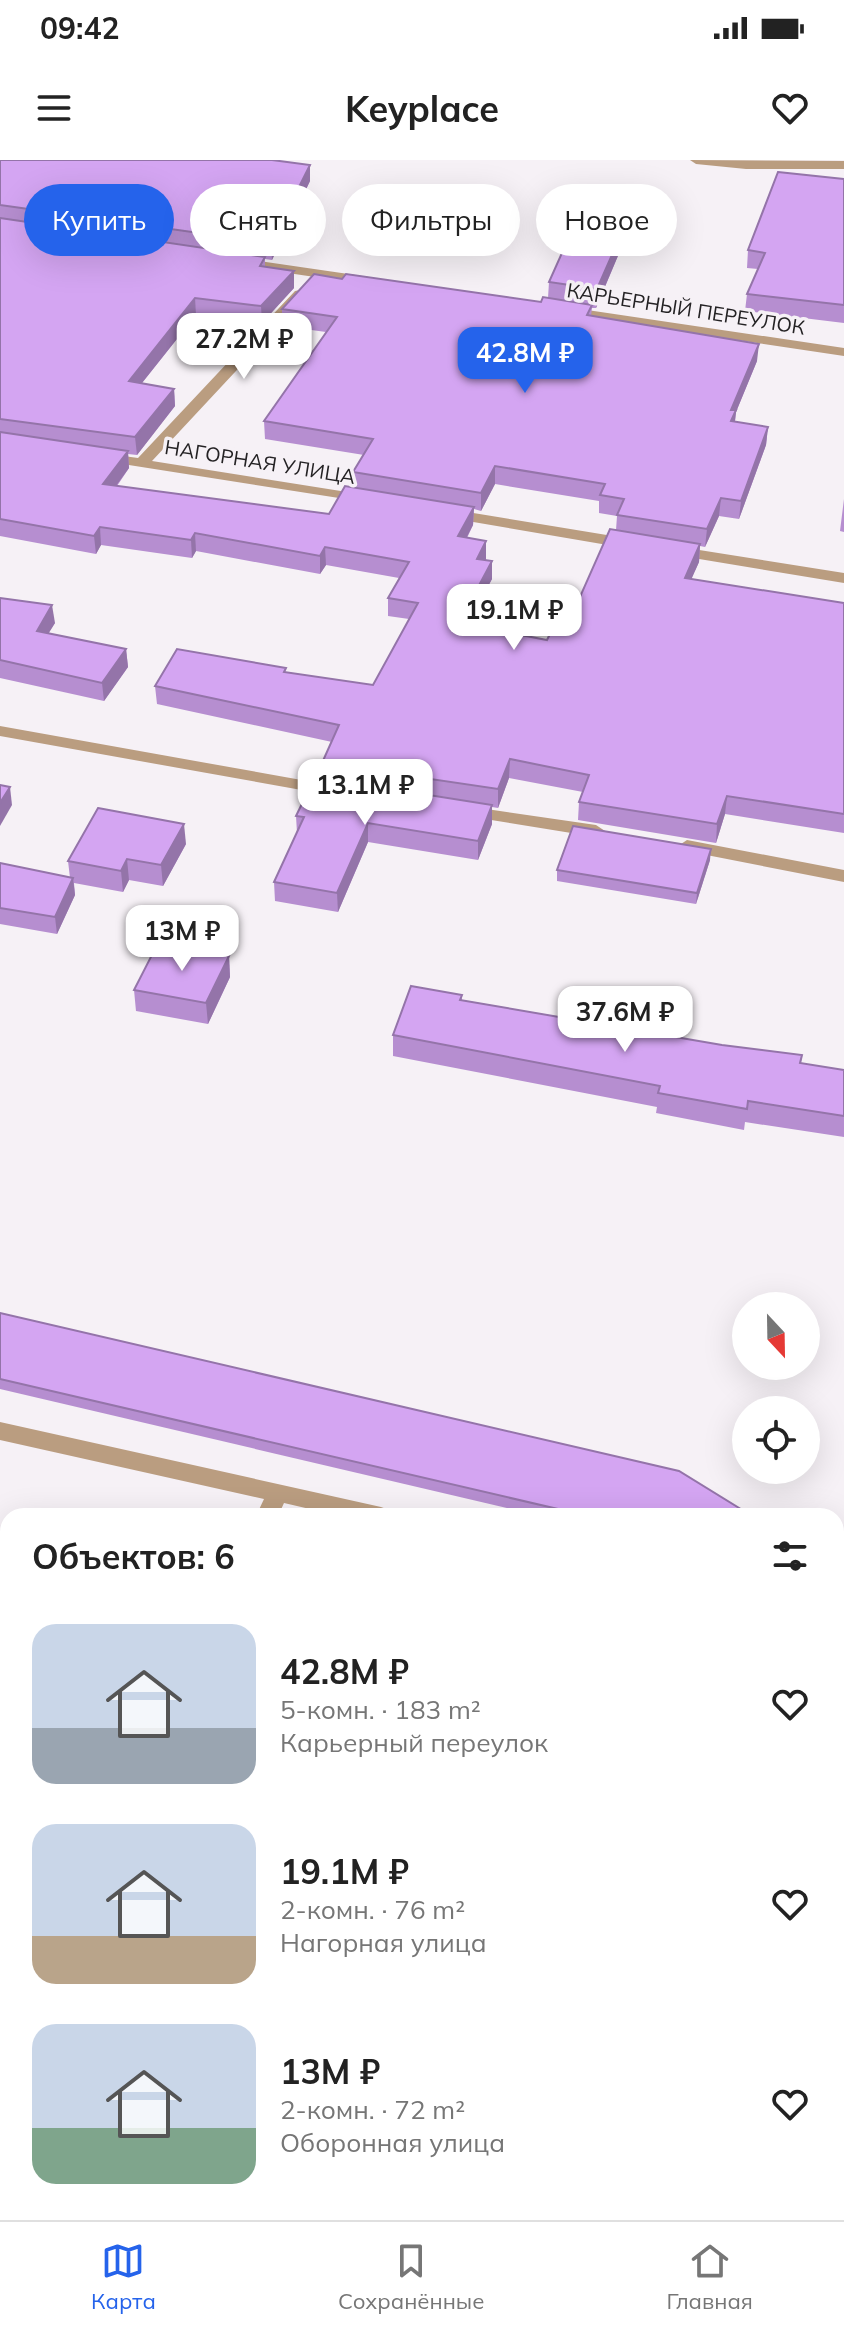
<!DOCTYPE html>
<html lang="ru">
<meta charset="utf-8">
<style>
body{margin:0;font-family:Mulish,sans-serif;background:#f6f6f6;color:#222;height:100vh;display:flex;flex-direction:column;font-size:30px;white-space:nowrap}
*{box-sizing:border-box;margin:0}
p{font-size:26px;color:#767676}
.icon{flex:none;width:44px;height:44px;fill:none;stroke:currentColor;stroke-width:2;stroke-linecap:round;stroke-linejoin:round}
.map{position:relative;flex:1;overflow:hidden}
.sheet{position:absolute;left:0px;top:1348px;width:844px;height:712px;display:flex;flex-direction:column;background:#fff;border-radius:24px 24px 0 0;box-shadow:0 8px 32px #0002}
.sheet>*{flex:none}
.hud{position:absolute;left:24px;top:24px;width:796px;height:72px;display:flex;gap:16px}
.needle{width:52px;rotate:158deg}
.tools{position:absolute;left:732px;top:1132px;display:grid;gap:16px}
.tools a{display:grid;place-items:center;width:88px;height:88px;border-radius:50%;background:#fff;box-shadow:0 8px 32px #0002;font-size:40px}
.price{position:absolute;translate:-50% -68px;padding:0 18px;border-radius:16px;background:#fff;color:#222;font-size:26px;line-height:52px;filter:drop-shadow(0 2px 4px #0008)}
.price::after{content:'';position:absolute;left:50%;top:48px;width:24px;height:18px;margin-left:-12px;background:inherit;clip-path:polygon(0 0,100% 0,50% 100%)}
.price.active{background:#2563eb;color:#fff}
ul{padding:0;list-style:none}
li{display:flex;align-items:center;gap:24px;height:200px;padding:0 32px}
li span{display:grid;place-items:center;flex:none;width:224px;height:160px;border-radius:24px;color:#555}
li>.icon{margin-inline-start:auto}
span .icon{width:96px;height:96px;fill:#fffc;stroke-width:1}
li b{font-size:34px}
h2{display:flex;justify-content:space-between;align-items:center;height:96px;padding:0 32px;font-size:34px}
.pill{padding:0 28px;border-radius:36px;background:#fff;box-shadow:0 8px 32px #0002;font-size:28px;line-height:72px}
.pill.active{background:#2563eb;color:#fff}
.status{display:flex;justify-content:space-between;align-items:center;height:56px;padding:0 40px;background:#fff;direction:ltr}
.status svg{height:22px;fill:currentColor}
header{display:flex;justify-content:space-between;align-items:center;height:104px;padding:0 32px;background:#fff;font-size:36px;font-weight:700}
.dock{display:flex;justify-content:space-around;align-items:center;height:112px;border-top:2px solid #e0e0e0;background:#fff;font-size:22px;color:#767676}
.dock a{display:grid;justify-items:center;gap:4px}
.dock .active{color:#2563eb}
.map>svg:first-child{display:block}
.water{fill:#8cb3ff}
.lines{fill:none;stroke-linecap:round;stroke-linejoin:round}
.service{fill:#ba9d80;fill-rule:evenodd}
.minor{fill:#ba9d80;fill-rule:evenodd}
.wall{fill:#b68ed0;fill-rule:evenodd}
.shaded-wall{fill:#9474a9}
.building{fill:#d4a5f2;stroke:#9474a9;stroke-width:2}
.labels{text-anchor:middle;stroke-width:7;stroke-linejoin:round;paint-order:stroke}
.far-street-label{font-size:20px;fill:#242224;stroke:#f6f1f6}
</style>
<div class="status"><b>09:42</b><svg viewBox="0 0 49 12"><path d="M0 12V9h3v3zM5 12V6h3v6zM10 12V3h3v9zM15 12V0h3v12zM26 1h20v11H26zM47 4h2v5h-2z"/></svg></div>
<header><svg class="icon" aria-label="menu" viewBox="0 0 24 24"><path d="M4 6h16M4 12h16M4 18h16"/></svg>Keyplace<svg class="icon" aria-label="heart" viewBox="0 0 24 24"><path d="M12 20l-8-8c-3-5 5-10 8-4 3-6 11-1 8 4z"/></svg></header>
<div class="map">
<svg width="844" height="2060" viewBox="0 0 844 2060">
<rect width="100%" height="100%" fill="#f6f1f6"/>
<path class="water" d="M 836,1762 L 844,1762 L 844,2060 L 0,2060 L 0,1769 L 8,1770 L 8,2052 L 836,2052 Z"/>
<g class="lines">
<g class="service">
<path d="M 0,1262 L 381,1347 L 389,1350 L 392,1356 L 340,1356 L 284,1343 L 278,1356 L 256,1356 L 264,1339 L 0,1280 Z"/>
<path d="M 836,1538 L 844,1541 L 844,1563 L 836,1560 Z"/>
<path d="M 0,1684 L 8,1686 L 8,1706 L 0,1706 Z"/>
</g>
<g class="minor">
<path d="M 690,0 L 844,1 L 844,9 L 746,9 L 696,4 Z"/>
<path d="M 239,98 L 369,117 L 376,121 L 369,125 L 234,105 L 232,102 Z"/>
<path d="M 300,130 L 307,134 L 305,137 L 152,301 L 366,335 L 371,337 L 371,343 L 97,300 L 97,294 L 102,293 L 138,298 L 295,131 Z"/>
<path d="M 567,147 L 844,188 L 844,196 L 562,154 L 560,151 Z"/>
<path d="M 449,349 L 631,379 L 639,384 L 631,389 L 444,357 L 444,351 Z"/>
<path d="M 674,386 L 844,413 L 844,423 L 669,394 L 669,388 Z"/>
<path d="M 0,566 L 335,626 L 344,631 L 335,636 L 0,576 Z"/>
<path d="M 466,646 L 596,665 L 605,671 L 596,677 L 460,655 L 457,651 L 460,647 Z"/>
<path d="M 687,680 L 844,710 L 844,722 L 681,690 L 678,686 Z"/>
</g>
</g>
<g class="wall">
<path d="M 0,0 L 310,5 L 310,21 L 272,100 L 265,99 L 265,107 L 294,111 L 294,128 L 262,163 L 196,155 L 142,223 L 174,229 L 175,246 L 137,295 L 128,294 L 129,308 L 117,326 L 329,354 L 354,327 L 353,312 L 364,295 L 265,279 L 264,261 L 326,172 L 282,166 L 282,149 L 342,119 L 541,142 L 548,138 L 549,122 L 622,72 L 620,91 L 596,148 L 592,148 L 591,156 L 757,201 L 736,252 L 735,262 L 768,267 L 766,285 L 739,359 L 719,356 L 705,387 L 700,386 L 699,402 L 691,419 L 844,443 L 844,673 L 725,654 L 716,683 L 578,660 L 579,642 L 583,632 L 509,618 L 498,648 L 492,647 L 492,664 L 478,700 L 368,682 L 338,752 L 275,741 L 274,722 L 297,673 L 296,656 L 322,618 L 322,603 L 332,582 L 157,544 L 155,526 L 286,512 L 373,525 L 409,459 L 388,456 L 388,438 L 399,418 L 326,405 L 320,414 L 196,391 L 192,398 L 101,385 L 96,394 L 0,376 ZM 495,324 L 599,341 L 599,353 L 617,356 L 616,370 L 580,437 L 547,480 L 467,465 L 492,419 L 486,399 L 467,378 L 473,365 L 474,349 L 481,351 Z"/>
<path d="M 844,19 L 844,163 L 745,151 L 747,134 L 758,109 L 747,108 L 748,90 Z"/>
<path d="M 844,339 L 844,372 L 840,371 Z"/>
<path d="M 0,438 L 55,463 L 48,473 L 126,489 L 128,507 L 104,541 L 0,518 Z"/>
<path d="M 186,684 L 163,726 L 129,720 L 123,732 L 74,723 L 75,735 L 57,774 L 0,764 L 0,703 L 70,718 L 68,701 Z"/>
<path d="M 710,700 L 696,744 L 557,721 L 557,710 Z"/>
<path d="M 229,796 L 230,817 L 208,864 L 136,851 L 134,830 Z"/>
<path d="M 462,835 L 462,840 L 722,885 L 802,895 L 801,903 L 844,910 L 844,977 L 745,962 L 744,970 L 656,953 L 657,947 L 393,896 L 393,875 Z"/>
<path d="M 0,1153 L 752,1356 L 541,1356 L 0,1229 Z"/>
<path d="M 836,1408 L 844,1413 L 844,1502 L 836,1496 Z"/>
<path d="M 8,1603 L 8,1654 L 0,1653 L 0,1634 Z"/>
</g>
<g class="shaded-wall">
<path d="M 310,5 L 310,21 L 272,100 L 271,83 Z"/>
<path d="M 622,72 L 620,91 L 596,148 L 597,129 Z"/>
<path d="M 294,111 L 294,128 L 262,163 L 261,146 Z"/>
<path d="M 195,138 L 196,155 L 130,238 L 129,221 Z"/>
<path d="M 759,184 L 757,201 L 736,252 L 734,268 L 729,279 L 731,250 Z"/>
<path d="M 174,229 L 175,246 L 137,295 L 135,277 Z"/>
<path d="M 768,267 L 766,285 L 739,359 L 741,341 Z"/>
<path d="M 128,291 L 129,308 L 105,341 L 103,324 Z"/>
<path d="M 495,306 L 495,324 L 481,351 L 481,333 Z"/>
<path d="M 721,338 L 719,356 L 705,387 L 707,369 Z"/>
<path d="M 474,347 L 473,365 L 458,394 L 458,376 Z"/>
<path d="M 100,367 L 101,385 L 96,394 L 94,376 Z"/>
<path d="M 195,373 L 196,391 L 192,398 L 191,380 Z"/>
<path d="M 486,381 L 486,399 L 477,417 L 477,399 Z"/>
<path d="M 700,384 L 699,402 L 684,436 L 685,418 Z"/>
<path d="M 325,387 L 326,405 L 320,414 L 320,396 Z"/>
<path d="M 492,401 L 492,419 L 458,482 L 459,463 Z"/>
<path d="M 52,445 L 55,463 L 39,489 L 37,471 Z"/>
<path d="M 126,489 L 128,507 L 104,541 L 102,523 Z"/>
<path d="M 510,599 L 509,618 L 498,648 L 498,629 Z"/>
<path d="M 10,627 L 12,645 L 0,666 L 0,643 Z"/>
<path d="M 727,636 L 725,654 L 716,683 L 717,664 Z"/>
<path d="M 492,645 L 492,664 L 478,700 L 478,681 Z"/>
<path d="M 368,663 L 368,682 L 338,752 L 337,733 Z"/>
<path d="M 184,664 L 186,684 L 163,726 L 161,705 Z"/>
<path d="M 711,689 L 710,700 L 696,744 L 697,733 Z"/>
<path d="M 127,699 L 129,720 L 123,732 L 121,711 Z"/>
<path d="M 73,718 L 75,735 L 57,774 L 55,757 Z"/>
<path d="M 229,796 L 230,817 L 208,864 L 206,843 Z"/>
</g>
<g class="building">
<path d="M 0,0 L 272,0 L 310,5 L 271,83 L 0,45 Z"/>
<path d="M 778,12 L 844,19 L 844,145 L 747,134 L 765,93 L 748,90 Z"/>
<path d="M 0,58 L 265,97 L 260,106 L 294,111 L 261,146 L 195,138 L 129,221 L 174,229 L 135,277 L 0,259 Z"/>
<path d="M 574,66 L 622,72 L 597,129 L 549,122 Z"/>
<path d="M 314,114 L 342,119 L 346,114 L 541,142 L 543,137 L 592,145 L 587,155 L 759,184 L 731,250 L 736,250 L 731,261 L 768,267 L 741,341 L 721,338 L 707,369 L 617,355 L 624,339 L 600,335 L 605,324 L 495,306 L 481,333 L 353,312 L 373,279 L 264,261 L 337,157 L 282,149 Z"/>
<path d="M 0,272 L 128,291 L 103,324 L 329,354 L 345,326 L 474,347 L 458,376 L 486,381 L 477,399 L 492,401 L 459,463 L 547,480 L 569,435 L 580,437 L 610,369 L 700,384 L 685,418 L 844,443 L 844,654 L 727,636 L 717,664 L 579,642 L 589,615 L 510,599 L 498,629 L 322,603 L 339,565 L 155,526 L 177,489 L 286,508 L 284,512 L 373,525 L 418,443 L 388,438 L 409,402 L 325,387 L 320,396 L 195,373 L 191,380 L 100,367 L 94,376 L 0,359 Z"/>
<path d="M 0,438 L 52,445 L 37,471 L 126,489 L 102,523 L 0,500 Z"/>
<path d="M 315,617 L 492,645 L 478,681 L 368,663 L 337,733 L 274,722 L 304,657 L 296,656 Z"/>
<path d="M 0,625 L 10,627 L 0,643 Z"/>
<path d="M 98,648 L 184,664 L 161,705 L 127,699 L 121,711 L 68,701 Z"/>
<path d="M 573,666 L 711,689 L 697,733 L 557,710 Z"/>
<path d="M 0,703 L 73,718 L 55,757 L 0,748 Z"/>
<path d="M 158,783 L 229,796 L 206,843 L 134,830 Z"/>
<path d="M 411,826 L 462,835 L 460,840 L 722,885 L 802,895 L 800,903 L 844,910 L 844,956 L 748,941 L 747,949 L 658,933 L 660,926 L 393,875 Z"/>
<path d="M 0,1153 L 679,1311 L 752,1356 L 588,1356 L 0,1219 Z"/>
<path d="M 836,1408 L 844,1413 L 844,1490 L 836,1484 Z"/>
<path d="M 8,1603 L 8,1644 L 0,1643 L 0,1634 Z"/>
</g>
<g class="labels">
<g class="far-street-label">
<text transform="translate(686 149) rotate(9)" y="7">КАРЬЕРНЫЙ ПЕРЕУЛОК</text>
<text transform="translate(260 302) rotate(9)" y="7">НАГОРНАЯ УЛИЦА</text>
</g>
</g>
</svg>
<div class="tools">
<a><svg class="needle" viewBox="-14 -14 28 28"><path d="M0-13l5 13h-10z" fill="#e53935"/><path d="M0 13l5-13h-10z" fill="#767676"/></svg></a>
<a><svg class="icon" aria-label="locate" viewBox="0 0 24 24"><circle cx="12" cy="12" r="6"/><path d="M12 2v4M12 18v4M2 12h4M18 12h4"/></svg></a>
</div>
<b class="price" style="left:244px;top:221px">27.2M ₽</b>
<b class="price active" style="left:525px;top:235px">42.8M ₽</b>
<b class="price" style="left:514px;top:492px">19.1M ₽</b>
<b class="price" style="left:365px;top:667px">13.1M ₽</b>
<b class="price" style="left:182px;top:813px">13M ₽</b>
<b class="price" style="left:625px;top:894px">37.6M ₽</b>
<div class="hud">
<a class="pill active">Купить</a>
<a class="pill">Снять</a>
<a class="pill">Фильтры</a>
<a class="pill">Новое</a>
</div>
<section class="sheet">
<h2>Объектов: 6<svg class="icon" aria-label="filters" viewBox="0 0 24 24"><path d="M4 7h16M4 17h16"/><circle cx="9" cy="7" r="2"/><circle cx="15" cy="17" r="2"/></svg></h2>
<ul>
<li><span style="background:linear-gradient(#c9d6e8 65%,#9aa5b1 0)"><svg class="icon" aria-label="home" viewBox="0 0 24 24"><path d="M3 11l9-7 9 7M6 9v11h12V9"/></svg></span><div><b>42.8M ₽</b><p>5-комн. · 183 m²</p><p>Карьерный переулок</p></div><svg class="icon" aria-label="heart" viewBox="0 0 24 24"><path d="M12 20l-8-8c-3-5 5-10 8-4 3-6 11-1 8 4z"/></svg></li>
<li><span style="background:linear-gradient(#c9d6e8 70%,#b9a48a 0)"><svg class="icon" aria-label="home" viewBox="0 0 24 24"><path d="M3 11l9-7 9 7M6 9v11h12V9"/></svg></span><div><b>19.1M ₽</b><p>2-комн. · 76 m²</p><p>Нагорная улица</p></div><svg class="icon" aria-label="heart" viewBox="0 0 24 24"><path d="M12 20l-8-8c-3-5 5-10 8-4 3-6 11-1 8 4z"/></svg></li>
<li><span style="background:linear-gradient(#c9d6e8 65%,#7fa58c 0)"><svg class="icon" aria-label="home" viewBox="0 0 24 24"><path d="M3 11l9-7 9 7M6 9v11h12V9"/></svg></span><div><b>13M ₽</b><p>2-комн. · 72 m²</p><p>Оборонная улица</p></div><svg class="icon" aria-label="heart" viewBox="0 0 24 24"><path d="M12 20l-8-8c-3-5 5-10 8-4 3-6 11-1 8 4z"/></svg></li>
</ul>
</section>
</div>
<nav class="dock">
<a class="active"><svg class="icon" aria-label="map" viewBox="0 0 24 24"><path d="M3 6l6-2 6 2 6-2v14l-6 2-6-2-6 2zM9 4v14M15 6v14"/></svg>Карта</a>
<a><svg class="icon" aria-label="saved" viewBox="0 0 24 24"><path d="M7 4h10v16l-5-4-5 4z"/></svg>Сохранённые</a>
<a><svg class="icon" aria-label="home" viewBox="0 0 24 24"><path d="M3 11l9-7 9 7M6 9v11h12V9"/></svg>Главная</a>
</nav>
